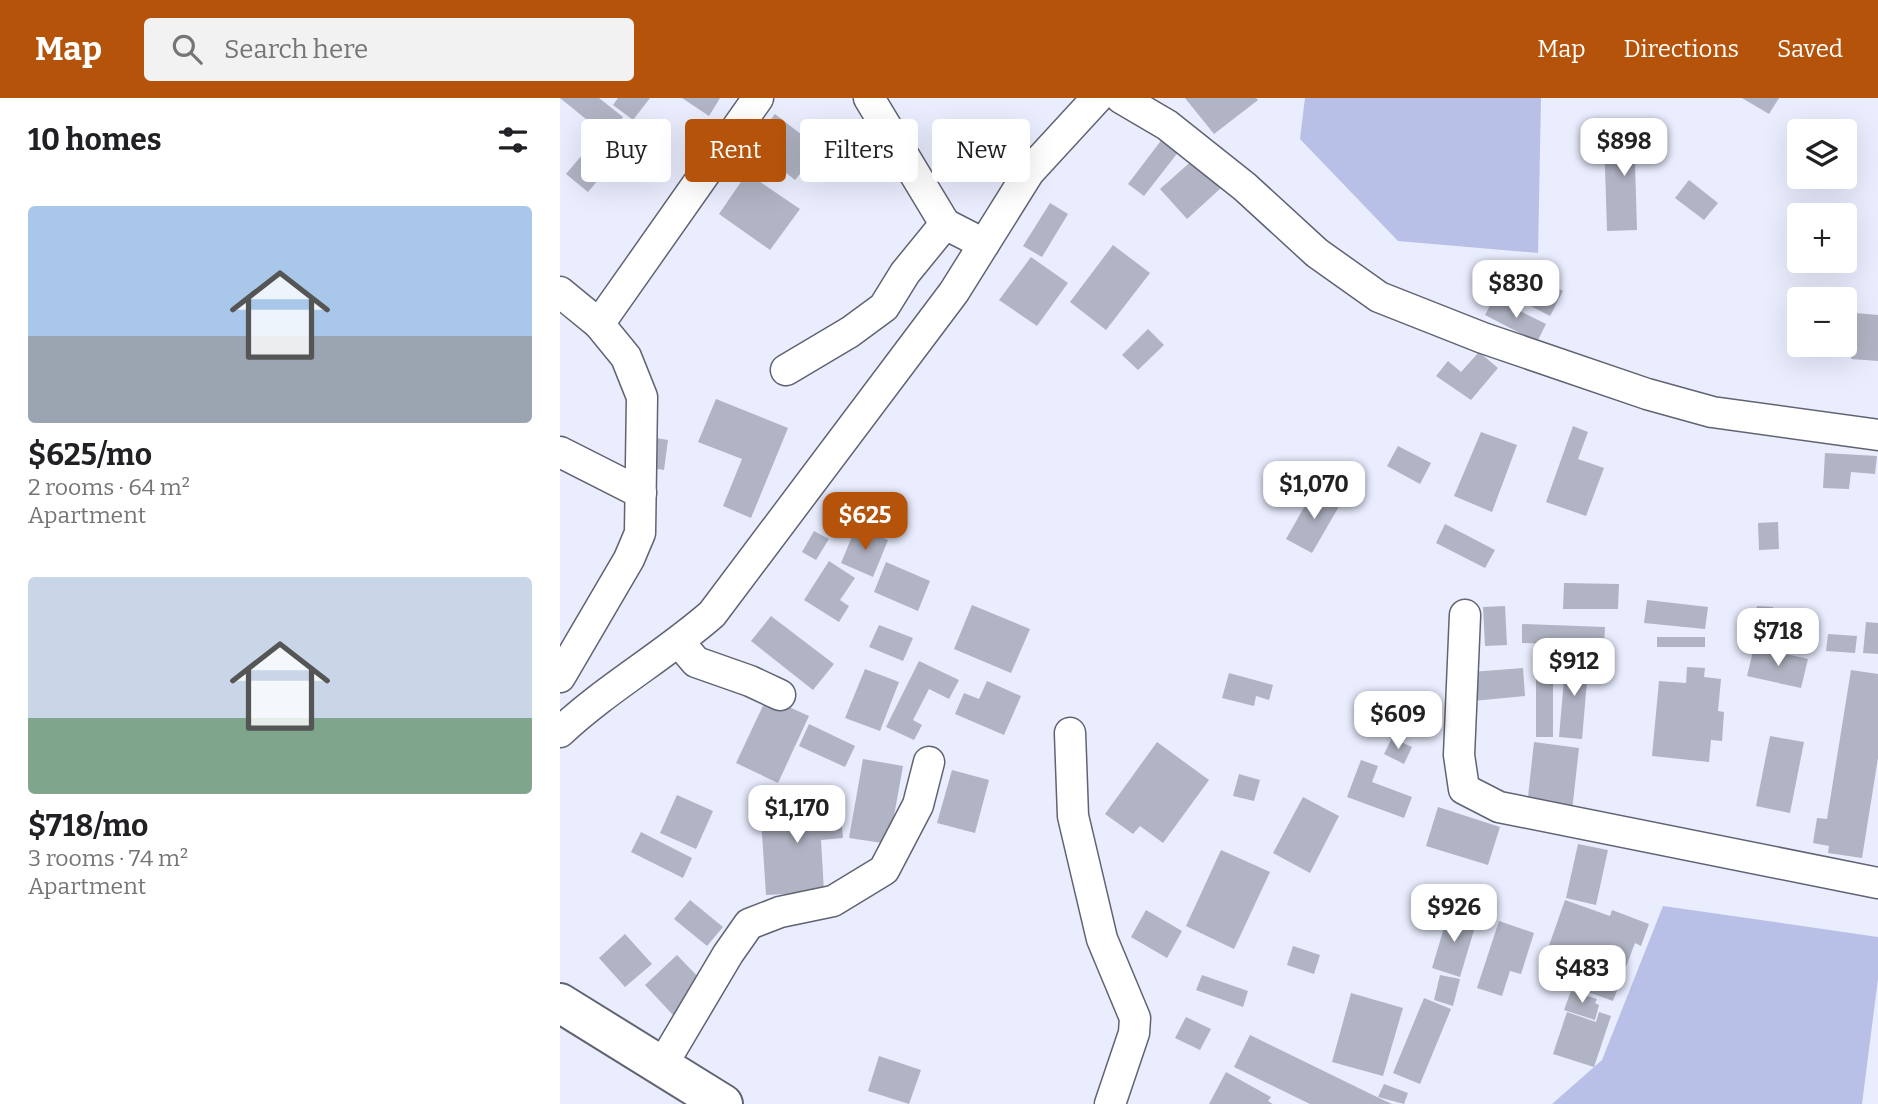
<!DOCTYPE html>
<meta charset="utf-8">
<style>
body{margin:0;font-family:Bitter,serif;background:#f2f2f2;color:#202124;height:100vh;display:flex;flex-direction:column;font-size:26px;white-space:nowrap}
*{box-sizing:border-box;margin:0}
p{font-size:23px;color:#757577}
.icon{flex:none;width:38px;height:38px;fill:none;stroke:currentColor;stroke-width:2;stroke-linecap:round;stroke-linejoin:round}
.map{position:relative;flex:1;overflow:hidden}
.drawer{display:flex;flex-direction:column;background:#fff;width:560px}
.drawer>*{flex:none}
.guide{position:absolute;left:21px;top:21px;width:665px;height:63px;display:flex;gap:14px}
.tools{position:absolute;left:1227px;top:21px;display:grid;gap:14px}
.tools a{display:grid;place-items:center;width:70px;height:70px;border-radius:7px;background:#fff;box-shadow:0 7px 28px #0002;font-size:35px}
.price{position:absolute;translate:-50% -60px;padding:0 16px;border-radius:14px;background:#fff;color:#222;font-size:23px;line-height:46px;filter:drop-shadow(0 2px 4px #0008)}
.price::after{content:'';position:absolute;left:50%;top:42px;width:21px;height:16px;margin-left:-10px;background:inherit;clip-path:polygon(0 0,100% 0,50% 100%)}
.price.active{background:#b45309;color:#fff}
ul{padding:0;list-style:none}
li{display:grid;align-content:center;gap:14px;height:371px;padding:0 28px}
li span{display:grid;place-items:center;height:217px;border-radius:7px;color:#555}
li>.icon{margin-inline-start:auto}
span .icon{width:126px;height:126px;fill:#fffc;stroke-width:1}
li b{font-size:30px}
h2{display:flex;justify-content:space-between;align-items:center;height:84px;padding:0 28px;font-size:30px}
.chip{padding:0 24px;border-radius:7px;background:#fff;box-shadow:0 7px 28px #0002;font-size:24px;line-height:63px}
.chip.active{background:#b45309;color:#fff}
header{display:flex;align-items:center;gap:42px;box-sizing:border-box;height:98px;padding:0 35px;background:#b45309;color:#fff}
header strong{font-size:33px}
nav{display:flex;gap:38px;margin-inline-start:auto;font-size:24px}
.search{width:490px;height:63px;background:#f2f2f2;display:flex;align-items:center;gap:18px;box-sizing:border-box;padding:0 24px;border-radius:7px;color:#757577;font-size:26px}
main{display:flex;flex:1;min-height:0}
.map>svg:first-child{display:block}
.green{fill:#b8c0e8}
.building{fill:#b1b4c4}
.lines{fill:none;stroke-linecap:round;stroke-linejoin:round}
.minor-casing{stroke:#606371;stroke-width:33}
.secondary-casing{stroke:#606371;stroke-width:42}
.minor{stroke:#fff;stroke-width:30}
.secondary{stroke:#fff;stroke-width:38}
</style>
<header>
<strong>Map</strong>
<div class="search"><svg class="icon" aria-label="search" viewBox="0 0 24 24"><circle cx="10" cy="10" r="6"/><path d="M15 15l6 6"/></svg>Search here</div>
<nav><a>Map</a><a>Directions</a><a>Saved</a></nav>
</header>
<main>
<section class="drawer">
<h2>10 homes<svg class="icon" aria-label="filters" viewBox="0 0 24 24"><path d="M4 7h16M4 17h16"/><circle cx="9" cy="7" r="2"/><circle cx="15" cy="17" r="2"/></svg></h2>
<ul>
<li><span style="background:linear-gradient(#a9c7e8 60%,#9aa5b1 0)"><svg class="icon" aria-label="home" viewBox="0 0 24 24"><path d="M3 11l9-7 9 7M6 9v11h12V9"/></svg></span><div><b>$625/mo</b><p>2 rooms · 64 m²</p><p>Apartment</p></div></li>
<li><span style="background:linear-gradient(#c9d6e8 65%,#7fa58c 0)"><svg class="icon" aria-label="home" viewBox="0 0 24 24"><path d="M3 11l9-7 9 7M6 9v11h12V9"/></svg></span><div><b>$718/mo</b><p>3 rooms · 74 m²</p><p>Apartment</p></div></li>
</ul>
</section>
<div class="map">
<svg width="1318" height="1006" viewBox="0 0 1318 1006">
<rect width="100%" height="100%" fill="#e9edfe"/>
<g class="green">
<path d="M 745,0 L 981,0 L 978,155 L 838,143 L 740,41 Z"/>
<path d="M 1103,808 L 1318,839 L 1318,881 L 1302,1006 L 992,1006 L 1042,962 Z"/>
</g>
<g class="building">
<path d="M 0,0 L 39,0 L 63,19 L 48,39 Z"/>
<path d="M 58,0 L 90,0 L 73,22 L 53,7 Z"/>
<path d="M 122,0 L 160,0 L 149,18 Z"/>
<path d="M 625,0 L 696,0 L 698,2 L 654,36 Z"/>
<path d="M 1182,0 L 1219,0 L 1209,16 Z"/>
<path d="M 215,16 L 260,51 L 235,82 L 191,47 Z"/>
<path d="M 606,36 L 623,48 L 584,98 L 568,86 Z"/>
<path d="M 1093,37 L 1094,65 L 1075,66 L 1077,132 L 1047,133 L 1044,38 Z"/>
<path d="M 28,50 L 50,68 L 28,94 L 6,76 Z"/>
<path d="M 635,60 L 661,90 L 627,121 L 600,91 Z"/>
<path d="M 187,75 L 240,111 L 210,152 L 159,116 Z"/>
<path d="M 1129,82 L 1158,105 L 1144,122 L 1115,100 Z"/>
<path d="M 490,105 L 508,116 L 482,159 L 463,148 Z"/>
<path d="M 553,147 L 590,175 L 546,232 L 510,204 Z"/>
<path d="M 471,159 L 508,185 L 477,228 L 439,202 Z"/>
<path d="M 957,169 L 1003,193 L 990,218 L 944,194 Z"/>
<path d="M 934,200 L 986,226 L 977,244 L 925,217 Z"/>
<path d="M 1295,215 L 1318,217 L 1318,263 L 1291,261 Z"/>
<path d="M 588,231 L 604,247 L 578,272 L 562,257 Z"/>
<path d="M 919,254 L 938,270 L 911,302 L 876,278 L 888,263 L 901,274 Z"/>
<path d="M 156,301 L 228,330 L 191,420 L 163,408 L 182,361 L 138,344 Z"/>
<path d="M 1013,328 L 1028,334 L 1018,361 L 1044,370 L 1026,418 L 986,404 Z"/>
<path d="M 921,334 L 957,347 L 932,414 L 894,398 Z"/>
<path d="M 90,339 L 108,342 L 104,372 L 85,369 Z"/>
<path d="M 838,348 L 871,365 L 860,386 L 827,368 Z"/>
<path d="M 1265,355 L 1317,358 L 1315,376 L 1291,374 L 1289,391 L 1263,390 Z"/>
<path d="M 755,390 L 781,405 L 752,455 L 726,441 Z"/>
<path d="M 1218,424 L 1219,451 L 1199,452 L 1198,425 Z"/>
<path d="M 885,426 L 935,452 L 925,470 L 876,445 Z"/>
<path d="M 296,429 L 328,442 L 313,479 L 281,465 Z"/>
<path d="M 254,433 L 269,441 L 256,462 L 242,454 Z"/>
<path d="M 269,463 L 295,480 L 280,502 L 289,508 L 279,524 L 244,502 Z"/>
<path d="M 326,464 L 370,483 L 358,513 L 314,494 Z"/>
<path d="M 1004,485 L 1059,486 L 1058,511 L 1003,511 Z"/>
<path d="M 1087,502 L 1148,509 L 1145,531 L 1084,525 Z"/>
<path d="M 412,507 L 470,531 L 451,575 L 394,551 Z"/>
<path d="M 945,508 L 947,547 L 925,548 L 923,509 Z"/>
<path d="M 1197,508 L 1213,509 L 1211,529 L 1195,527 Z"/>
<path d="M 211,518 L 274,566 L 253,592 L 191,543 Z"/>
<path d="M 1306,524 L 1318,525 L 1318,556 L 1303,555 Z"/>
<path d="M 962,526 L 1045,529 L 1044,548 L 962,545 Z"/>
<path d="M 319,527 L 353,540 L 343,563 L 309,549 Z"/>
<path d="M 1268,536 L 1297,538 L 1295,555 L 1266,553 Z"/>
<rect x="1097" y="539" width="48" height="10"/>
<path d="M 1194,549 L 1248,561 L 1241,590 L 1187,578 Z"/>
<path d="M 1006,558 L 1029,560 L 1022,641 L 999,639 Z"/>
<path d="M 359,563 L 399,582 L 389,601 L 369,591 L 353,622 L 362,627 L 354,642 L 326,629 Z"/>
<path d="M 1127,569 L 1145,570 L 1144,579 L 1161,581 L 1158,613 L 1164,614 L 1162,643 L 1151,642 L 1149,664 L 1092,658 L 1099,583 L 1126,585 Z"/>
<path d="M 963,570 L 965,598 L 913,603 L 911,574 Z"/>
<path d="M 305,571 L 339,584 L 320,633 L 285,620 Z"/>
<path d="M 1291,572 L 1318,576 L 1318,660 L 1302,760 L 1268,755 L 1269,748 L 1253,745 L 1257,720 L 1267,721 Z"/>
<path d="M 669,575 L 713,587 L 709,602 L 696,598 L 694,608 L 662,600 Z"/>
<rect x="976" y="578" width="17" height="61"/>
<path d="M 427,583 L 461,598 L 444,637 L 395,616 L 404,595 L 419,601 Z"/>
<path d="M 207,599 L 249,618 L 218,685 L 176,665 Z"/>
<path d="M 249,626 L 295,648 L 285,669 L 239,648 Z"/>
<path d="M 1210,638 L 1244,644 L 1230,715 L 1196,708 Z"/>
<path d="M 832,640 L 852,649 L 844,666 L 824,656 Z"/>
<path d="M 597,644 L 649,682 L 603,745 L 580,728 L 573,736 L 545,716 Z"/>
<path d="M 974,644 L 1019,650 L 1012,713 L 967,708 Z"/>
<path d="M 303,661 L 343,668 L 329,746 L 289,740 Z"/>
<path d="M 801,662 L 818,668 L 812,684 L 852,699 L 844,720 L 787,699 Z"/>
<path d="M 392,672 L 429,682 L 415,735 L 377,725 Z"/>
<path d="M 679,676 L 700,682 L 694,703 L 673,698 Z"/>
<path d="M 257,696 L 258,716 L 281,715 L 283,740 L 261,742 L 264,794 L 206,797 L 201,721 L 216,720 L 215,698 Z"/>
<path d="M 117,697 L 153,713 L 136,751 L 100,735 Z"/>
<path d="M 743,699 L 779,718 L 750,775 L 713,755 Z"/>
<path d="M 878,709 L 940,729 L 928,767 L 866,748 Z"/>
<path d="M 81,734 L 132,760 L 123,780 L 71,754 Z"/>
<path d="M 1018,746 L 1048,752 L 1036,807 L 1006,800 Z"/>
<path d="M 661,752 L 710,774 L 674,851 L 626,828 Z"/>
<path d="M 130,802 L 163,829 L 147,848 L 114,821 Z"/>
<path d="M 1005,802 L 1050,818 L 1052,812 L 1089,826 L 1081,848 L 1075,845 L 1053,903 L 979,876 Z"/>
<path d="M 586,812 L 622,833 L 607,860 L 571,839 Z"/>
<path d="M 889,813 L 917,822 L 900,879 L 872,870 Z"/>
<path d="M 939,823 L 974,835 L 961,876 L 950,873 L 942,898 L 917,890 Z"/>
<path d="M 65,836 L 92,866 L 65,889 L 39,860 Z"/>
<path d="M 733,848 L 760,857 L 754,876 L 727,867 Z"/>
<path d="M 117,857 L 146,887 L 113,917 L 85,887 Z"/>
<path d="M 642,877 L 688,893 L 683,909 L 636,892 Z"/>
<path d="M 880,877 L 900,881 L 893,908 L 874,902 Z"/>
<path d="M 1011,893 L 1037,901 L 1035,905 L 1039,907 L 1035,922 L 1004,912 Z"/>
<path d="M 791,895 L 843,910 L 823,978 L 772,964 Z"/>
<path d="M 864,900 L 891,911 L 860,986 L 833,975 Z"/>
<path d="M 1007,914 L 1036,924 L 1039,914 L 1051,918 L 1034,969 L 993,956 Z"/>
<path d="M 626,919 L 651,931 L 640,952 L 615,940 Z"/>
<path d="M 690,937 L 819,1000 L 832,1006 L 750,1006 L 674,969 Z"/>
<path d="M 319,958 L 361,972 L 349,1006 L 308,993 Z"/>
<path d="M 666,974 L 711,999 L 708,1003 L 713,1006 L 649,1006 Z"/>
<path d="M 824,986 L 848,995 L 844,1006 L 818,999 Z"/>
</g>
<g class="lines">
<defs>
<g id="minor">
<path d="M 309,0 L 385,126"/>
<path d="M 561,0 L 607,27 L 685,89 L 757,155 L 819,199 L 923,240 L 1087,296 L 1152,314 L 1318,337"/>
<path d="M 0,194 L 39,226"/>
<path d="M 226,272 L 290,234 L 324,209 L 345,175 L 385,126 L 424,146"/>
<path d="M 0,354 L 81,395"/>
<path d="M 905,517 L 899,657 L 904,691 L 939,709 L 1318,785"/>
<path d="M 119,544 L 136,564 L 190,583 L 220,597"/>
<path d="M 0,579 L 69,461 L 80,435 L 82,299 L 66,259 L 39,226 L 198,0"/>
<path d="M 0,634 C 47,590 104,558 152,516 L 394,194 L 469,74 L 537,0"/>
<path d="M 510,635 L 513,718 L 542,841 L 575,920 L 574,935 L 550,1006"/>
<path d="M 101,969 L 168,856 L 189,826 L 220,814 L 273,803 L 324,772 L 358,707 L 369,664"/>
</g>
<path id="secondary" d="M 0,905 L 163,1006"/>
</defs>
<use href="#minor" class="minor-casing"/>
<use href="#secondary" class="secondary-casing"/>
<use href="#minor" class="minor"/>
<use href="#secondary" class="secondary"/>
</g>
</svg>
<div class="tools">
<a><svg class="icon" aria-label="layers" viewBox="0 0 24 24"><path d="M12 4l9 5-9 5-9-5zM3 14l9 5 9-5"/></svg></a>
<a>+</a>
<a>−</a>
</div>
<b class="price" style="left:1064px;top:80px">$898</b>
<b class="price" style="left:956px;top:222px">$830</b>
<b class="price" style="left:754px;top:423px">$1,070</b>
<b class="price active" style="left:305px;top:454px">$625</b>
<b class="price" style="left:1218px;top:570px">$718</b>
<b class="price" style="left:1014px;top:600px">$912</b>
<b class="price" style="left:838px;top:653px">$609</b>
<b class="price" style="left:237px;top:747px">$1,170</b>
<b class="price" style="left:894px;top:846px">$926</b>
<b class="price" style="left:1022px;top:907px">$483</b>
<div class="guide">
<a class="chip">Buy</a>
<a class="chip active">Rent</a>
<a class="chip">Filters</a>
<a class="chip">New</a>
</div>
</div>
</main>
